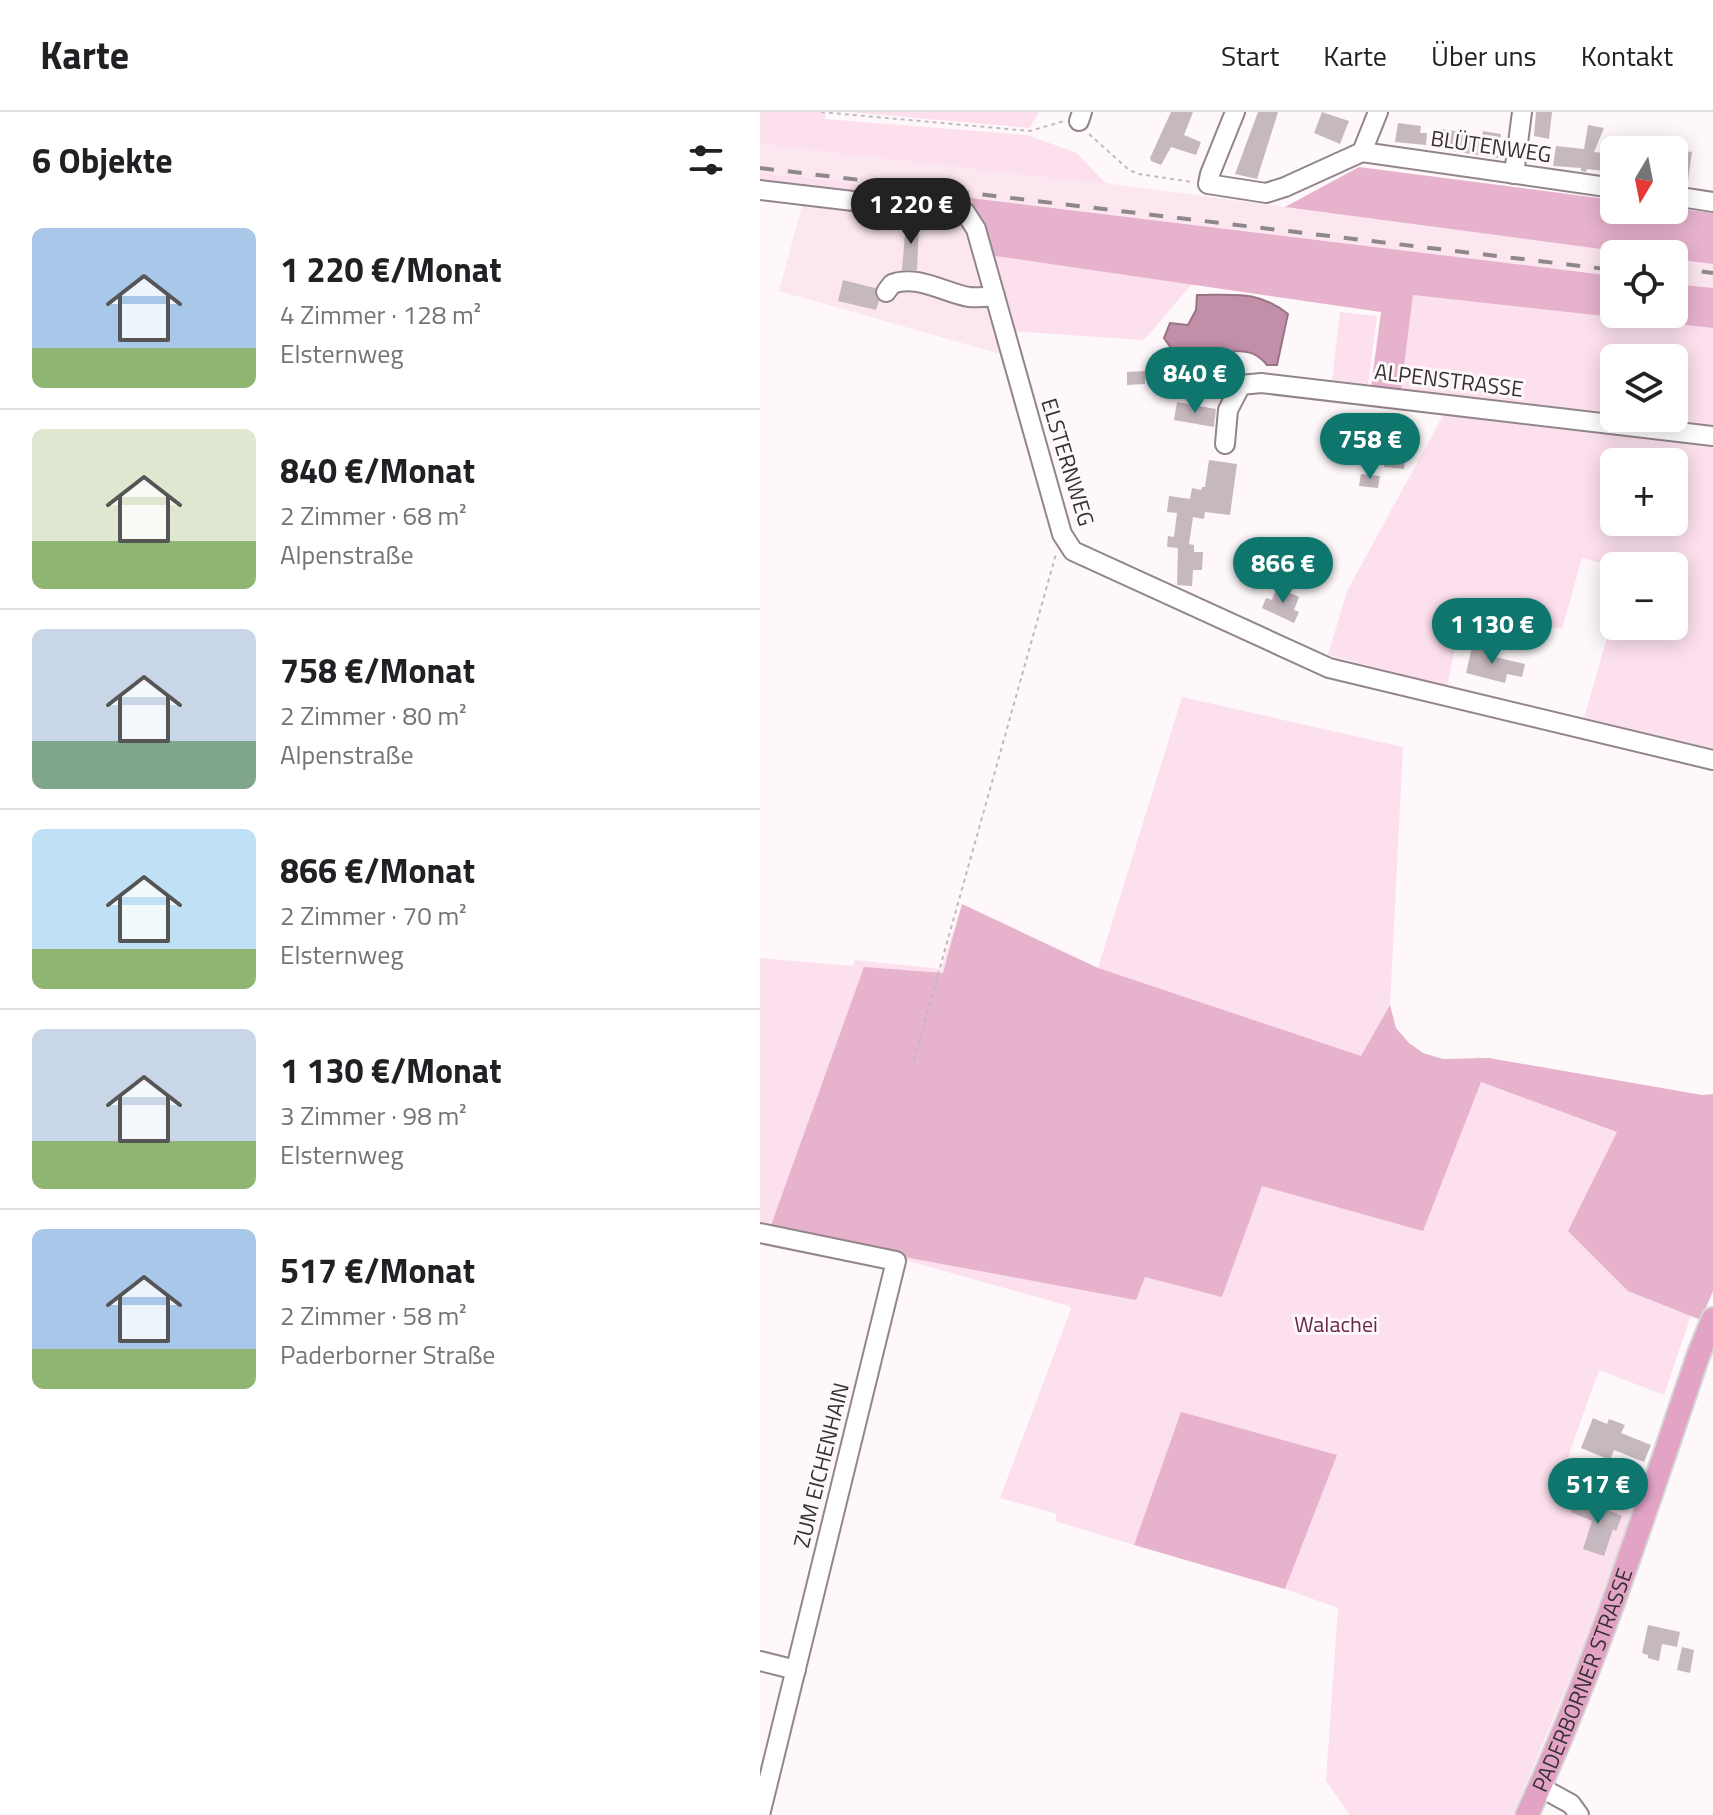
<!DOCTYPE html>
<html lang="de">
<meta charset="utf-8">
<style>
body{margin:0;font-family:"Titillium Web",sans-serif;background:#f2f2f2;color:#202124;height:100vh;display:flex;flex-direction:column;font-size:30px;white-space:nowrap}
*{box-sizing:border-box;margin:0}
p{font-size:26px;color:#757577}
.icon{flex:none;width:44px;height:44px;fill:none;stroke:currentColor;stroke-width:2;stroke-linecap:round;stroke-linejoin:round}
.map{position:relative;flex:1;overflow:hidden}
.drawer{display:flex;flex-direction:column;background:#fff;width:760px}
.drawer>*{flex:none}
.needle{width:52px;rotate:190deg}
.fabs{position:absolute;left:840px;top:24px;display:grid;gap:16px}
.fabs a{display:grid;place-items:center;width:88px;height:88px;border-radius:12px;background:#fff;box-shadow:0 4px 20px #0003;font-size:40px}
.price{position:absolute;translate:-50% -68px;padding:0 18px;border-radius:28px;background:#0f766e;color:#fff;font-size:26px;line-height:52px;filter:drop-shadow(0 2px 4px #0008)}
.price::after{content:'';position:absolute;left:50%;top:48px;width:24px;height:18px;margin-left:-12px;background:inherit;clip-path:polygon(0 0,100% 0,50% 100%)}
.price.current{background:#222;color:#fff}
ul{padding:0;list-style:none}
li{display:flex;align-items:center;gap:24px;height:200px;padding:0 32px}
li+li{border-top:2px solid #e0e0e0}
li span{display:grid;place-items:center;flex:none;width:224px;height:160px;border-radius:12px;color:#555}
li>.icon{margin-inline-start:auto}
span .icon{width:96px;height:96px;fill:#fffc;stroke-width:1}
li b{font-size:34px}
h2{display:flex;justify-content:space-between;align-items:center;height:96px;padding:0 32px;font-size:34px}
header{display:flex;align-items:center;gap:48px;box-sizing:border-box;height:112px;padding:0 40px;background:#fff;border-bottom:2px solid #e0e0e0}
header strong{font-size:38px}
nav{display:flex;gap:44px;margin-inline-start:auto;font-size:28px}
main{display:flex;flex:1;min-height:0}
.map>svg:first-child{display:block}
.built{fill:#fce6f0}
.green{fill:#fce0ed;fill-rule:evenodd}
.forest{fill:#e7b2cc}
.water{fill:#c28fa8;stroke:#987385;stroke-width:2}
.building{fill:#c6b8bf}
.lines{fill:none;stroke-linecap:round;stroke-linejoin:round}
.minor-casing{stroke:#92858b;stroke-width:22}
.major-casing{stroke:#d7d6d6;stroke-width:26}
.path{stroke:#c0babc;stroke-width:2;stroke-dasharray:4 4;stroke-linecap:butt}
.minor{stroke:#fff;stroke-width:18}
.major{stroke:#e2a3c5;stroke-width:22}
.rail{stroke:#8e888b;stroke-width:4;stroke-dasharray:14 14;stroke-linecap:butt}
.labels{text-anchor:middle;stroke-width:6;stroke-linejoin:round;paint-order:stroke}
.street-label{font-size:22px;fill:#373134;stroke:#fef8fa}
.park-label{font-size:22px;fill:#66274a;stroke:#fef8fa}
</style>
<header>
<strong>Karte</strong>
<nav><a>Start</a><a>Karte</a><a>Über uns</a><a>Kontakt</a></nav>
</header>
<main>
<section class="drawer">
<h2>6 Objekte<svg class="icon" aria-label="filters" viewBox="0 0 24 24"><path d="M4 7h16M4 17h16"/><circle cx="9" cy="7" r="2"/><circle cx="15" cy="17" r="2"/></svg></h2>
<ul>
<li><span style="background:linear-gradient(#a9c7e8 75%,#8fb573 0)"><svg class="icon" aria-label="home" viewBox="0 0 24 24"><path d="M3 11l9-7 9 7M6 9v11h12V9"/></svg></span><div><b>1 220 €/Monat</b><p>4 Zimmer · 128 m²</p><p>Elsternweg</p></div></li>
<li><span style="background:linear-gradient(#dfe7d0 70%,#8fb573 0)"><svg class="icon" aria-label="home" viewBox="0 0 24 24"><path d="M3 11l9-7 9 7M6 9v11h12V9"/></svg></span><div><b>840 €/Monat</b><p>2 Zimmer · 68 m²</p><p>Alpenstraße</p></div></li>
<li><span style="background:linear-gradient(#c9d6e8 70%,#7fa58c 0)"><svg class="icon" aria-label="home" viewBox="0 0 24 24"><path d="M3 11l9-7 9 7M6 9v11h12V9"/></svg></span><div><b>758 €/Monat</b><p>2 Zimmer · 80 m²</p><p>Alpenstraße</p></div></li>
<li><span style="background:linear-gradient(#bfe0f5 75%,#8fb573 0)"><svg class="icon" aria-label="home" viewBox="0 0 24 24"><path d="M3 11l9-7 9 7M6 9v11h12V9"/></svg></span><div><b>866 €/Monat</b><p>2 Zimmer · 70 m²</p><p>Elsternweg</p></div></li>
<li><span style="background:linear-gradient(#c9d6e8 70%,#8fb573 0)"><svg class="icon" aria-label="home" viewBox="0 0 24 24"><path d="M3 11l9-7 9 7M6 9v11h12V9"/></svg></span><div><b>1 130 €/Monat</b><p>3 Zimmer · 98 m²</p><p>Elsternweg</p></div></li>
<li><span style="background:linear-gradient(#a9c7e8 75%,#8fb573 0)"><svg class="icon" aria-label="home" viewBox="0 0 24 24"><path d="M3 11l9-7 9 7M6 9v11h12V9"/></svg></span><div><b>517 €/Monat</b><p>2 Zimmer · 58 m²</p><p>Paderborner Straße</p></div></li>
</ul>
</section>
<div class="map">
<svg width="953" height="1703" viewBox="0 0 953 1703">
<rect width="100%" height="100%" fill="#fef8fa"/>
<g class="built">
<path d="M 0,32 L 337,70 L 878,142 L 854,142 L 854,164 L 0,60 Z"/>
<path d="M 43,90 L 198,108 L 203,112 L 240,242 L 19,179 Z"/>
<path d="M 914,147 L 953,152 L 953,176 L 914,172 Z"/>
</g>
<g class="green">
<path d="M 0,0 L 65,0 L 65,7 L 267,23 L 317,41 L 346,72 L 0,32 Z"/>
<path d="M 88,0 L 279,0 L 270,16 Z"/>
<path d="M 0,60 L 211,86 L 220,115 L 206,96 L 0,70 Z"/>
<path d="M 228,143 L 432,172 L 384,228 L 249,219 Z"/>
<path d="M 653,183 L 953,216 L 953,317 L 863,306 L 914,306 L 914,246 L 854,246 L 854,305 L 641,279 Z"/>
<path d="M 580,200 L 617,204 L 608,273 L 572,268 Z"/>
<path d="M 686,298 L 953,330 L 953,637 L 824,606 L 854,501 L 854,514 L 914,514 L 914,454 L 854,454 L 822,446 L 802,517 L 704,494 L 687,574 L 568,543 L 587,479 ZM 854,350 L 914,350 L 914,410 L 854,410 Z"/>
<path d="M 422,585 L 643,635 L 630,893 L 602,945 L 353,861 L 711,984 L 716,944 L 953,1026 L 944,1165 L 904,1283 L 839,1258 L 799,1370 L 873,1399 L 817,1550 L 753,1703 L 590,1703 L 566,1669 L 578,1496 L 525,1477 L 528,1469 L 376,1426 L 374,1433 L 295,1409 L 297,1402 L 240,1386 L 311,1197 L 309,1194 L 113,1139 L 23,1080 L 10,1116 L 0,1115 L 0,846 L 93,854 L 95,848 L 181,857 L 200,798 L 338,856 Z"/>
</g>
<g class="forest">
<path d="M 599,55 L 854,88 L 854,98 L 914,96 L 953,101 L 953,152 L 914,147 L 914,142 L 878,142 L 525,95 Z"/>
<path d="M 211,86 L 854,164 L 854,202 L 914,202 L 914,172 L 953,176 L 953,216 L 653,183 L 641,279 L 611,275 L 621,200 L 228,143 Z"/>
<path d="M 202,792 L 338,856 L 601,944 L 630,893 L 636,916 L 649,931 L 663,941 L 683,947 L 729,946 L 942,983 L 953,982 L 953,1179 L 941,1208 L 868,1179 L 808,1119 L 857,1020 L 721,970 L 663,1119 L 502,1074 L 462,1185 L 385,1165 L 376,1188 L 139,1144 L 10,1116 L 104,855 L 183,861 Z"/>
<path d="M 421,1300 L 577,1343 L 525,1477 L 374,1433 Z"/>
</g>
<path class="water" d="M 437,183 C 473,183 498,178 528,202 L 517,253 L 507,253 C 498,242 490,239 475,239 L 456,255 L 411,236 L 404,226 L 410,211 L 428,213 L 436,198 Z"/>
<g class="building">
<path d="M 411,0 L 433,0 L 424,23 L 441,30 L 436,43 L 411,35 L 401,53 L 391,49 L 390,46 Z"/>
<path d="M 498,0 L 518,0 L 497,67 L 475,62 Z"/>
<path d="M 562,0 L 589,9 L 580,32 L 554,21 Z"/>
<path d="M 776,0 L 792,0 L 789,27 L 774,24 Z"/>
<path d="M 638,11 L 661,14 L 660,21 L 667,21 L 666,33 L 635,30 Z"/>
<path d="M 828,13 L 844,16 L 834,40 L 854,42 L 854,60 L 827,57 L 826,60 L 821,59 L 821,56 L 793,54 L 796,34 L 824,37 Z"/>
<path d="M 682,17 L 722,23 L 723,19 L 741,22 L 738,46 L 685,38 L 686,30 L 680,29 Z"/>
<path d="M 914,38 L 932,40 L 928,68 L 914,66 Z"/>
<path d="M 146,109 L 159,110 L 157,158 L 142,158 Z"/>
<path d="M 83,168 L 115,176 L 115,184 L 119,189 L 116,198 L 78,189 Z"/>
<path d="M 385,259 L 385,272 L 367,273 L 367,260 Z"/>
<path d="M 417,290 L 456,297 L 454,315 L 414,308 Z"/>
<path d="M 625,322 L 649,325 L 644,357 L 624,355 Z"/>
<path d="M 449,348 L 477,352 L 470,403 L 445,400 L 444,407 L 433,405 L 429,432 L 434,433 L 434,440 L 443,440 L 442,458 L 433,458 L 432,474 L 417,473 L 418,436 L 407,435 L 408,424 L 414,425 L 417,401 L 407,400 L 409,384 L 430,387 L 432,376 L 441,378 L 442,375 L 445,375 Z"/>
<path d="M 601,362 L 620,364 L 618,376 L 599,374 Z"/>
<path d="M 517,475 L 539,485 L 534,498 L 539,500 L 534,511 L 502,496 L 506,486 L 512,488 Z"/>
<path d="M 712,535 L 736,541 L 735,545 L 765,552 L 762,565 L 747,562 L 745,571 L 706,561 Z"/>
<path d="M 833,1306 L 847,1312 L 849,1307 L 865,1313 L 861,1321 L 891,1333 L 884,1350 L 854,1338 L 850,1348 L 821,1336 Z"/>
<path d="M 815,1389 L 830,1395 L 832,1391 L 862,1404 L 856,1419 L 853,1417 L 844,1444 L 823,1437 L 832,1409 L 811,1400 Z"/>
<path d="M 888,1513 L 920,1520 L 917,1535 L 902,1532 L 899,1549 L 888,1546 L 888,1543 L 882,1541 Z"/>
<path d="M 922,1535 L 934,1538 L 930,1561 L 917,1558 Z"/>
</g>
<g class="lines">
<defs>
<g id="minor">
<path d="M 475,0 L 450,62 L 448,72 L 506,81 L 525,75 L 602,40 L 618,0"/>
<path d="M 319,9 L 322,0"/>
<path d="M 602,40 L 854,76"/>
<path d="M 754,62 L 762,0"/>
<path d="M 0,78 L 127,93 L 193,95 L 205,100 L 216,117 L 302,422 L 313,439 L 569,556 L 953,648"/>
<path d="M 914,84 L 953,90"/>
<path d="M 126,180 L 132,172 C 157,162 185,181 209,185 C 218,186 226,185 235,184"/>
<path d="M 465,332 L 468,298 L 481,273 L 501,271 L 953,324"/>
<path d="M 0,1121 L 136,1149 L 0,1703"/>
<path d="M 0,1549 L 36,1558"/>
<path d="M 780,1675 L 811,1692 L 819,1703"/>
</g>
<g id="major">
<path id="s1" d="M 767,1703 C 836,1554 885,1399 938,1244 L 953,1207"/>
</g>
</defs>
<use href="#minor" class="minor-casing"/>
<use href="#major" class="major-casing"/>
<g class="path">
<path d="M 61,0 L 270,19 L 304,9"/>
<path d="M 329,22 L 369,58 L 379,62 L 432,70"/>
<path d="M 154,948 L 296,442"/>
</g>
<use href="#minor" class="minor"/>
<use href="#major" class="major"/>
<g class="rail">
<path d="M 0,56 L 854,158"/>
<path d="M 914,156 L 953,161"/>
</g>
</g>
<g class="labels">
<g class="street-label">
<text transform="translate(731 34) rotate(8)" y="8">BLÜTENWEG</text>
<text transform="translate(689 268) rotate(7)" y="8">ALPENSTRASSE</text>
<text transform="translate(308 350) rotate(73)" y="8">ELSTERNWEG</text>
<text transform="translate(61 1353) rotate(-76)" y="8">ZUM EICHENHAIN</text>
<text dy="8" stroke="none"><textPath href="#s1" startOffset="146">PADERBORNER STRASSE</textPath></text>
</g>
<g class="park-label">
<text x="576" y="1220">Walachei</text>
</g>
</g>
</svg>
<div class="fabs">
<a><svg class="needle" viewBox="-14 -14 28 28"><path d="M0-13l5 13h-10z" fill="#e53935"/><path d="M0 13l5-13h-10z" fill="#757577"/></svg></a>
<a><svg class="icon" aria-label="locate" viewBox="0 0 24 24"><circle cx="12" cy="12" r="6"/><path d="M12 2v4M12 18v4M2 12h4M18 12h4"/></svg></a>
<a><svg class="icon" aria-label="layers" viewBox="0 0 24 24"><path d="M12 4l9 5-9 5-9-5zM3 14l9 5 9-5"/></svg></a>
<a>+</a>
<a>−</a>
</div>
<b class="price current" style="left:151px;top:134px">1 220 €</b>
<b class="price" style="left:435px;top:303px">840 €</b>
<b class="price" style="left:610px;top:369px">758 €</b>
<b class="price" style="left:523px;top:493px">866 €</b>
<b class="price" style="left:732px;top:554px">1 130 €</b>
<b class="price" style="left:838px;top:1414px">517 €</b>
</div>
</main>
